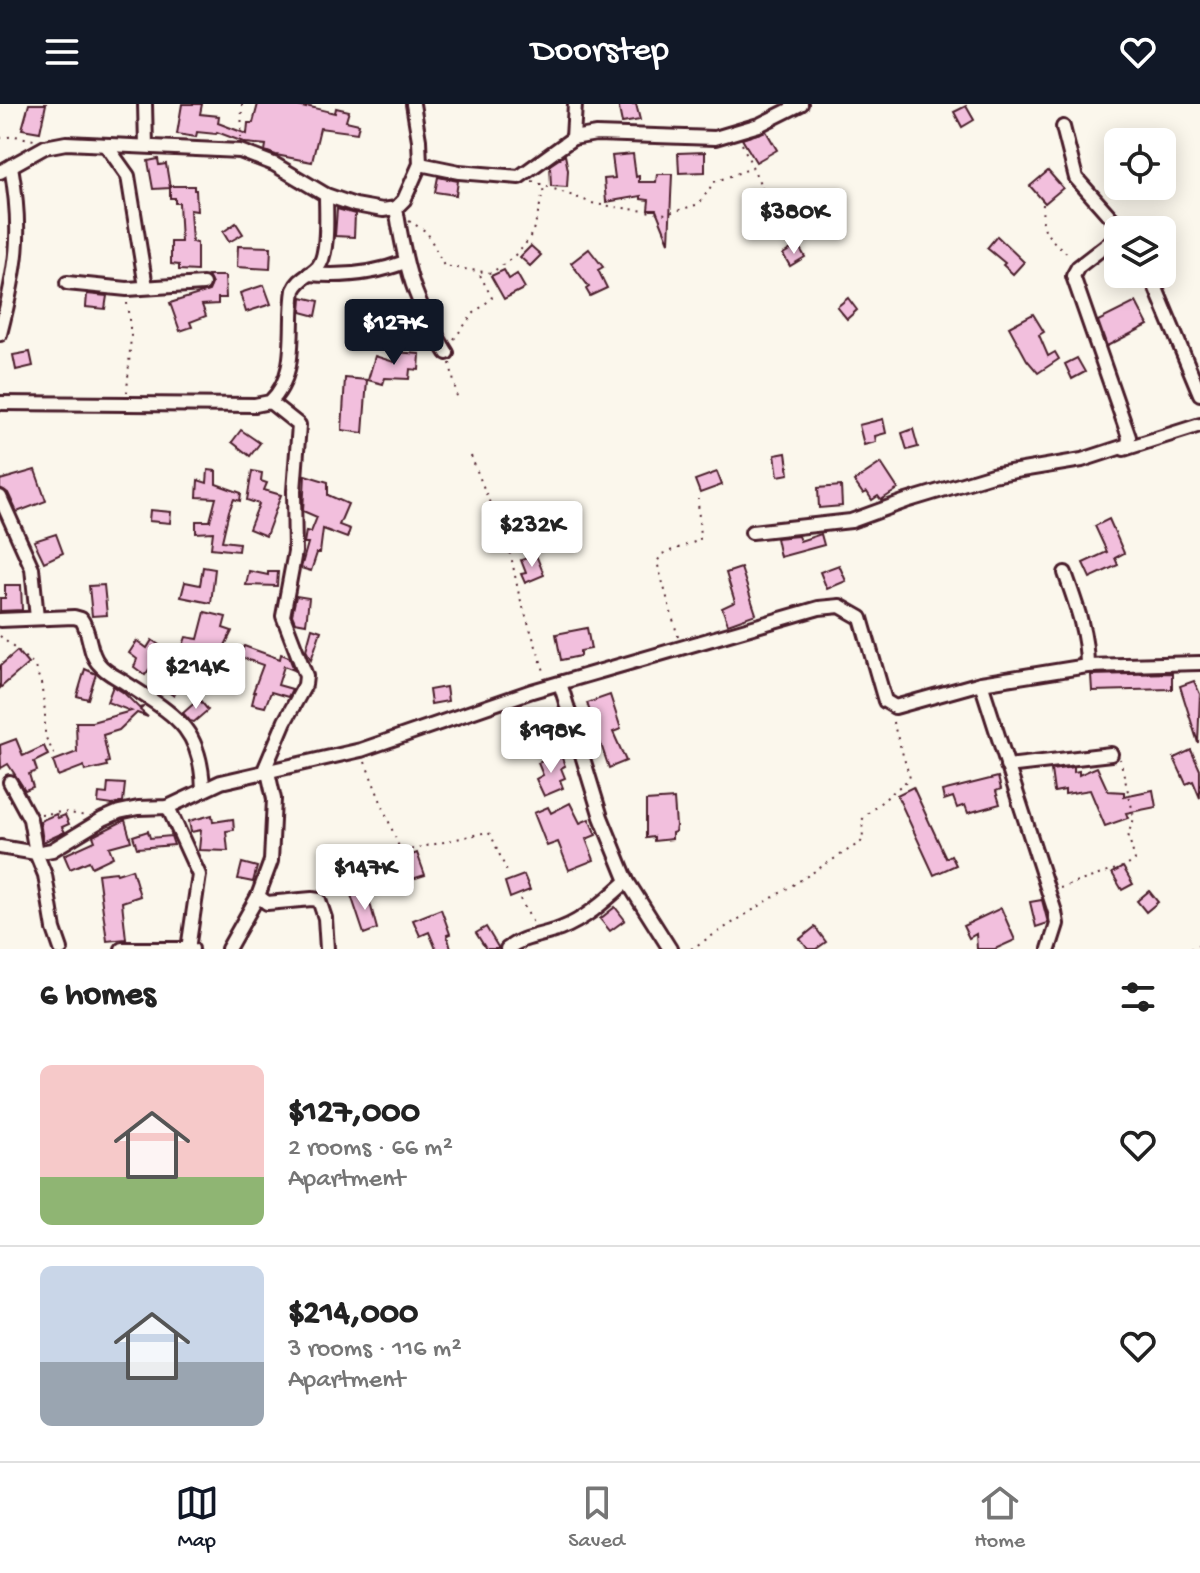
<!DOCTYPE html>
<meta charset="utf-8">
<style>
body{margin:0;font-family:"Gochi Hand",sans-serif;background:#f2f2f2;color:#222;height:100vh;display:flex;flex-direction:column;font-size:30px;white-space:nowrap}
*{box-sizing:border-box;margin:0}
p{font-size:26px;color:#767676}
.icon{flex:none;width:44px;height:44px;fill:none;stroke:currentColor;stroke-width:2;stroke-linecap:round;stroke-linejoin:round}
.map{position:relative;height:845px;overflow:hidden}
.drawer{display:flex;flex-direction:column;background:#fff;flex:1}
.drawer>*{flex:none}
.fabs{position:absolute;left:1104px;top:24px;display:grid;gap:16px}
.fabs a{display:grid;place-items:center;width:72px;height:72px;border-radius:12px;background:#fff;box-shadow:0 4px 20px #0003;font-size:40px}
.price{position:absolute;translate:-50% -68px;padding:0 18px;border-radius:8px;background:#fff;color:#222;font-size:26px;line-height:52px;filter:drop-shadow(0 2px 4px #0008)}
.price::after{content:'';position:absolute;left:50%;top:48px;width:24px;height:18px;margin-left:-12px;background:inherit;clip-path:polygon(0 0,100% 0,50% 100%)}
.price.on{background:#111827;color:#fff}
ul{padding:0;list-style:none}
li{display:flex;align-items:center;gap:24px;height:200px;padding:0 40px}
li+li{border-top:2px solid #e0e0e0}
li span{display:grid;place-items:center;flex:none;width:224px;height:160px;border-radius:12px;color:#555}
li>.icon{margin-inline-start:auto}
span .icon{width:96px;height:96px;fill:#fffc;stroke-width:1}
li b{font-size:34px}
h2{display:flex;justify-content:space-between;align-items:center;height:96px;padding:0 40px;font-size:34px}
header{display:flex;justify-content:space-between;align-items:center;height:104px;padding:0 40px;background:#111827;color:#fff;font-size:36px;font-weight:600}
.tabs{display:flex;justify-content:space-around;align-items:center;height:112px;border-top:2px solid #e0e0e0;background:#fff;font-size:22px;color:#767676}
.tabs a{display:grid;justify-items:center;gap:4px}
.tabs .on{color:#111827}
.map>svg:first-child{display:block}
.building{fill:#f2bfdd;stroke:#4a1f2b;stroke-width:2}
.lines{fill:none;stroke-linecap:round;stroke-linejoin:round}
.street-casing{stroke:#4a1f2b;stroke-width:18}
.path{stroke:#4a1f2b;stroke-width:2;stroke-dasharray:2 6;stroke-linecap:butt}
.street{stroke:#fbf7ec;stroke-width:12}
</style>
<header><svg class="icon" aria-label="menu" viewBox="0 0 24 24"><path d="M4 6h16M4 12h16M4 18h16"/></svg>Doorstep<svg class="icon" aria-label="heart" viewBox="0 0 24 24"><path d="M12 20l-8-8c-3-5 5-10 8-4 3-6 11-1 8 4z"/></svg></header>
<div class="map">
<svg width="1200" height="845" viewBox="0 0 1200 845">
<rect width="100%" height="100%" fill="#fbf7ec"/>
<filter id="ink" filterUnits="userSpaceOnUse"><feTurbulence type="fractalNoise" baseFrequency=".0125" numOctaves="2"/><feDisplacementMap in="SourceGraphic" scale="16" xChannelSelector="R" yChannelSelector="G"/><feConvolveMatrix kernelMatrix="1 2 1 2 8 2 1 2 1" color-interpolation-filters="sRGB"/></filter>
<g filter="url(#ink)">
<g class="building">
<path d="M 29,0 L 46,0 L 40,28 L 22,25 Z"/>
<path d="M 182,0 L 202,0 L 200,10 L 219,12 L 218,19 L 247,30 L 248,19 L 253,19 L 258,0 L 290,0 L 306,4 L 306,2 L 335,9 L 336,4 L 349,7 L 346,17 L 359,20 L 357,29 L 320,24 L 312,58 L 276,51 L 265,47 L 266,41 L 246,39 L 217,28 L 216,30 L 197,28 L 196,33 L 177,30 Z"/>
<path d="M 618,0 L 636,0 L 640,16 L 622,19 Z"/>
<path d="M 966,2 L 974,16 L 962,23 L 954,8 Z"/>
<path d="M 766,27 L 777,46 L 756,58 L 742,35 Z"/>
<path d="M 705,48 L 705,68 L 679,69 L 678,49 Z"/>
<path d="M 633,50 L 636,73 L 639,72 L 639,78 L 656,78 L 657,70 L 672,70 L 669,138 L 656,106 L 648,106 L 649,96 L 641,95 L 641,92 L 606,98 L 604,75 L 615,74 L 612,52 Z"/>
<path d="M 565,51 L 568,66 L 567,83 L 551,82 L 550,61 Z"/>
<path d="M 158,55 L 159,61 L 166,60 L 170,84 L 153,85 L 148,57 Z"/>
<path d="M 1048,67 L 1063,84 L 1045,99 L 1030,82 Z"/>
<path d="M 438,73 L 458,77 L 456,91 L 435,88 Z"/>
<path d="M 170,82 L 194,82 L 194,86 L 196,86 L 197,107 L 190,106 L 192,138 L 197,139 L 197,167 L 179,166 L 179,161 L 171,160 L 171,138 L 181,138 L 179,99 L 175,99 L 175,94 L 170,94 Z"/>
<path d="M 337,105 L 355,110 L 354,133 L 335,132 Z"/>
<path d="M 236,119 L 243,130 L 229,138 L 223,128 Z"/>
<path d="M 997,132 L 1024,158 L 1013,170 L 1003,161 L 1005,159 L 987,144 Z"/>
<path d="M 798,141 L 805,153 L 790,162 L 783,150 Z"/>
<path d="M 238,142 L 271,143 L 270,165 L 237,163 Z"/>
<path d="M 531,142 L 541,151 L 530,162 L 520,153 Z"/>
<path d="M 589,145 L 603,163 L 598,166 L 607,184 L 590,192 L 586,185 L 589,183 L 571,159 Z"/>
<path d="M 504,166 L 509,175 L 517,170 L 525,184 L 504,195 L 491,172 Z"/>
<path d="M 208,172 L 225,172 L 226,194 L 218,194 L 218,200 L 202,201 L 206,212 L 190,218 L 192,223 L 180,227 L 170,199 L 209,187 L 212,180 Z"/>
<path d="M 264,181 L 271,200 L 246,208 L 240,189 Z"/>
<path d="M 87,190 L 107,192 L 105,205 L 86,203 Z"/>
<path d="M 302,193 L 319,197 L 316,212 L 301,208 Z"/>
<path d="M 848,194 L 857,206 L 847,215 L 837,203 Z"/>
<path d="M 1136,198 L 1148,221 L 1107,242 L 1098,217 Z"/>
<path d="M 1033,210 L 1044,228 L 1039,231 L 1048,252 L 1055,248 L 1059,255 L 1038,269 L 1027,256 L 1009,223 Z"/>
<path d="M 30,248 L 33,262 L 16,266 L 13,251 Z"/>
<path d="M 395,248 L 420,250 L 419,266 L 410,265 L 409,275 L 385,274 L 383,280 L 368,276 L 375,252 L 394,258 Z"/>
<path d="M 1077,254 L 1085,268 L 1072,275 L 1065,260 Z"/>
<path d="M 345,274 L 367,276 L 363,329 L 342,326 Z"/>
<path d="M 883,315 L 886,329 L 875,332 L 876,338 L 864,341 L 859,321 Z"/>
<path d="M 913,325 L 918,343 L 907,346 L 902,329 Z"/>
<path d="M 241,326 L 260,339 L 250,352 L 232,338 Z"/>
<path d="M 786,349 L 789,370 L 778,372 L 775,351 Z"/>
<path d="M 881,359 L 898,385 L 881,396 L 878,392 L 872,396 L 867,388 L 863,390 L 854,377 Z"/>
<path d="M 35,366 L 46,397 L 17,408 L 8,389 L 0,384 L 0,376 Z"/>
<path d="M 208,366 L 216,367 L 216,380 L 241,389 L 240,397 L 234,395 L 229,407 L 222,437 L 239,439 L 238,447 L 211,444 L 213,428 L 196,429 L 196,417 L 210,417 L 216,394 L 197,393 L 198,376 L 207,379 Z"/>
<path d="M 252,367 L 262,369 L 261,377 L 267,379 L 264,386 L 281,391 L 266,432 L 249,425 L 259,400 L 247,396 Z"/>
<path d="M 717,368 L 722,381 L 700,389 L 695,376 Z"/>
<path d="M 305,371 L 328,378 L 328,391 L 348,400 L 339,421 L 350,425 L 347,434 L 323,425 L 320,449 L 317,449 L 311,467 L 301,464 L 308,439 L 304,439 L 306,427 L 311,428 L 317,413 L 303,407 Z"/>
<path d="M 841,382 L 842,402 L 819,404 L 818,384 Z"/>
<path d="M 150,406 L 171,408 L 170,419 L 149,417 Z"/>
<path d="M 1109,415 L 1124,449 L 1115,454 L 1118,461 L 1090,474 L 1083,459 L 1107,448 L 1095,422 Z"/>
<path d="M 56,430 L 63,449 L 44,458 L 34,437 Z"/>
<path d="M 821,430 L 824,441 L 780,453 L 776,434 L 798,432 L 800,437 Z"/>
<path d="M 536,451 L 544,471 L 525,479 L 521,470 L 526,469 L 521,456 Z"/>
<path d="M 839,461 L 846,477 L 827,485 L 820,468 Z"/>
<path d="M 203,463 L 215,465 L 211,499 L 181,493 L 185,478 L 200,481 Z"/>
<path d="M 741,464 L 756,510 L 728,520 L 722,504 L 735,498 L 726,469 Z"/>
<path d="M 249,467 L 268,471 L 268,468 L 278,468 L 277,482 L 246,481 Z"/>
<path d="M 5,481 L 21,481 L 22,506 L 0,507 L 0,494 L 5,494 Z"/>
<path d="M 104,481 L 107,511 L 92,512 L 89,482 Z"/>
<path d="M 296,492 L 309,494 L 306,520 L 295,518 L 292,511 Z"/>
<path d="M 205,508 L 226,513 L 223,524 L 232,527 L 220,552 L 215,550 L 209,570 L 198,567 L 203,552 L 182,544 L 186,533 L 198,535 Z"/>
<path d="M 312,524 L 321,527 L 311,556 L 306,546 Z"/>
<path d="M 587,524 L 591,545 L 580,547 L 580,552 L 561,556 L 556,530 Z"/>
<path d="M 152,536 L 162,543 L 162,547 L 145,571 L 134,563 L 137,555 L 129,549 L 137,537 L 147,544 Z"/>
<path d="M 244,542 L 280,555 L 281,550 L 289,553 L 294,566 L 284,562 L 278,581 L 292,585 L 288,593 L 271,588 L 265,603 L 252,600 L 255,588 L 253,588 L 263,561 L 240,553 Z"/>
<path d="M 17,547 L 28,560 L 0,584 L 0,562 Z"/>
<path d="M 85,565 L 96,570 L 88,595 L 77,592 Z"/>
<path d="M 166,566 L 182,572 L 174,592 L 160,582 Z"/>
<path d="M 1172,569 L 1172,585 L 1092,587 L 1091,571 Z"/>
<path d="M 1194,577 L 1200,590 L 1198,639 L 1180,582 Z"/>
<path d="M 113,582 L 124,589 L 139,604 L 143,603 L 140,606 L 148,613 L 137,609 L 119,626 L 103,631 L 109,658 L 106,659 L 107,662 L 85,667 L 84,662 L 58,672 L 53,657 L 77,648 L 76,618 L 92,618 L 131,607 L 107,598 Z"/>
<path d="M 446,583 L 448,597 L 431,600 L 429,586 Z"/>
<path d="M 610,591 L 621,625 L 613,628 L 626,657 L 609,664 L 587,599 Z"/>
<path d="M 199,595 L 208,606 L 194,618 L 190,617 L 183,609 Z"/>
<path d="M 16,635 L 23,652 L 44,642 L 48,651 L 34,658 L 37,667 L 29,670 L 33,683 L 25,686 L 8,660 L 1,664 L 0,641 Z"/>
<path d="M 1191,646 L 1200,666 L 1200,694 L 1193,677 L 1186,680 L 1174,654 Z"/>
<path d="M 560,649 L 565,662 L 561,664 L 565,674 L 560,676 L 563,684 L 544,692 L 536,675 L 543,671 L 538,659 Z"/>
<path d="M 1074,663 L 1074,668 L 1079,667 L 1079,671 L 1097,663 L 1108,687 L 1124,688 L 1124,692 L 1153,686 L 1156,703 L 1126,709 L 1128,714 L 1105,722 L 1090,686 L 1065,690 L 1065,686 L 1054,688 L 1051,666 Z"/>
<path d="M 998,673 L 1001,685 L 996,687 L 1000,700 L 968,709 L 965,701 L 957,704 L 953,693 L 944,696 L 942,687 Z"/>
<path d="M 108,679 L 125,680 L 123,698 L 113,701 L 98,699 L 99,689 L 107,690 Z"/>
<path d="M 913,683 L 946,754 L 951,751 L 956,761 L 934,771 L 897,691 Z"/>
<path d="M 674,695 L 676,722 L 675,728 L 672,729 L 672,735 L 654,737 L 654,733 L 646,734 L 646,697 Z"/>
<path d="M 570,699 L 580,719 L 589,715 L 596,731 L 586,735 L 594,756 L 569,766 L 558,738 L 547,742 L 534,709 L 548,703 L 551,709 Z"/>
<path d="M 56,710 L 58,714 L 65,711 L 69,720 L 62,723 L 65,728 L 43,738 L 40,717 Z"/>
<path d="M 212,711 L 213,718 L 233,715 L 234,726 L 226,727 L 228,747 L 199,746 L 201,726 L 191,728 L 189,717 Z"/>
<path d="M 125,716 L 131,737 L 109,743 L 113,753 L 92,763 L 89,757 L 70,765 L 64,751 L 95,737 L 93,732 Z"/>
<path d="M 148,727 L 150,734 L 171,732 L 174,741 L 137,744 L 133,732 Z"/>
<path d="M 417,749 L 425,771 L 409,776 L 401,755 Z"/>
<path d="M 242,759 L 257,763 L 253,778 L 238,775 Z"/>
<path d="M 1123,763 L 1133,780 L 1122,786 L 1112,769 Z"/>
<path d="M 132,765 L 140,792 L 122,798 L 126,835 L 107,837 L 98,770 L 116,768 L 117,770 Z"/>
<path d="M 524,771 L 530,786 L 510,794 L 505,778 Z"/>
<path d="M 1149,787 L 1158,798 L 1146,808 L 1137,797 Z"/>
<path d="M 367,788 L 377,825 L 364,830 L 351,791 Z"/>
<path d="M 1042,796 L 1048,819 L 1036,823 L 1030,798 Z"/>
<path d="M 615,803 L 625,816 L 610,827 L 600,815 Z"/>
<path d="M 1001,804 L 1015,836 L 995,845 L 977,845 L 976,830 L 969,834 L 963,822 Z"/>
<path d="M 441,805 L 450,830 L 447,831 L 451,845 L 436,845 L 429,828 L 420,832 L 413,816 Z"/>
<path d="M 486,823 L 498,843 L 498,845 L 486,845 L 476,829 Z"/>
<path d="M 815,823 L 826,838 L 816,845 L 808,845 L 800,835 Z"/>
</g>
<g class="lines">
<defs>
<g id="street">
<path d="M 145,0 L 146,42"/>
<path d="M 1063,23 L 1076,74 L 1122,126"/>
<path d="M 573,34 L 575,0"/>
<path d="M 106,41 L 128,72 L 146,183"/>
<path d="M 420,60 L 459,68 L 519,73 L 573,34 L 596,30 L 715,34 L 759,21 L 801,0"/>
<path d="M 0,68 L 45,43 L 66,39 L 240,47 L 274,60 L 326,91 L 355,101 L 383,106 L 396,104 L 404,96 L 420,60 L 419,36 L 413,0"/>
<path d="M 396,104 C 406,166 413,195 447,249"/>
<path d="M 309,170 C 342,173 374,170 405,158"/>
<path d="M 1150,170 L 1200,290"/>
<path d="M 67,179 L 127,185 L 203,180"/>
<path d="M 0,230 C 17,163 23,130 11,62"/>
<path d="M 0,299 L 255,301 L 270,298 C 300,270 288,222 294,186 C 299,174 310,172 318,163 C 329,150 326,109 326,91"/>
<path d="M 1124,345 L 1200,321"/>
<path d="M 0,393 L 32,464 L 37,514"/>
<path d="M 752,428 L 851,417 L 906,397 L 992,371 L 1082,356 L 1128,341 L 1129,333 L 1073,172 L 1078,163 L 1118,132"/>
<path d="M 1065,469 C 1076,500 1087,529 1087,562"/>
<path d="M 0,516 L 74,513 L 81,515 C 91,528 88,549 99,560 C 105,568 116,573 124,578 C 172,610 201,621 203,685"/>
<path d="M 560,579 L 601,713 L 627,777 L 670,845"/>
<path d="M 981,579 L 1055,808 L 1057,820 L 1049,845"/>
<path d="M 1007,662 L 1111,650"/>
<path d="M 263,669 L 285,617 L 305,581 L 306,572 L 283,512 L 295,448 L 294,387 L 299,321 L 270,298"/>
<path d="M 10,678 L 30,715 L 36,749 L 45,771 L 54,825 L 61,845"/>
<path d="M 168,703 L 199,771 L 188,845"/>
<path d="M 0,743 L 36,749 L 52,746 L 103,715 L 119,708 L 138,704 L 168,703 L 221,678 L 361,646 L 532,587 L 819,504 L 840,502 L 861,514 L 885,597 L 895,603 L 981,579 L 1087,562 L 1200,559"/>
<path d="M 258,792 L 267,799 L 312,795 L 319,796 L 325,814 L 327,845"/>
<path d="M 122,845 L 192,845"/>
<path d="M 228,845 L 258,792 L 271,757 L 274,695 L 268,668"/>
<path d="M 507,845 C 523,832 541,832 560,825 C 586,815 606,796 627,777"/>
</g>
</defs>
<use href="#street" class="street-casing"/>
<g class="path">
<path d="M 0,34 L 15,32 L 34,36"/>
<path d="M 241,34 L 242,0"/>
<path d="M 742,40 L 788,141"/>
<path d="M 532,77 L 595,100 L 666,110 L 699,100 L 714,78 L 752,64"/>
<path d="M 1043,100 C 1040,130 1049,133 1070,152"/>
<path d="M 409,117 L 427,128 L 444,162 L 491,169 C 534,140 533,132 544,83"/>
<path d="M 127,199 L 131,232 L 127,288"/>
<path d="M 454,235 L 473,210 L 492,194 L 479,169"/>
<path d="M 450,259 L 457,293"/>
<path d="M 471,352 L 511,452 L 519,491 L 545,570"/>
<path d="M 0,532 L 34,561 L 41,579 L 45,607 L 45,632 L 55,652"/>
<path d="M 678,533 L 657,458 L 662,450 L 700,436 L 698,395"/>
<path d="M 365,658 L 399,743 L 409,746 L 487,728 L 491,731 L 508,770"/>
<path d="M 41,710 L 64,708 L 86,712"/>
<path d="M 1060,784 L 1128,761 L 1135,756 L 1128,730 L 1134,715 L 1133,708 L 1120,655"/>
<path d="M 520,795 L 533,819"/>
<path d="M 691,845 L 861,738 L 863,735 L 862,716 L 867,710 L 910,674 L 892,615"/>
<path d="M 1190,845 L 1200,840"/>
</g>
<use href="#street" class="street"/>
</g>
</g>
</svg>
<div class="fabs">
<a><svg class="icon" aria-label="locate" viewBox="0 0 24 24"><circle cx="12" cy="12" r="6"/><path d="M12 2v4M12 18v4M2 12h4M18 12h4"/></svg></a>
<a><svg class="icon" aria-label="layers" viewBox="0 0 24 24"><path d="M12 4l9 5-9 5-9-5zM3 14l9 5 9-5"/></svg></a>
</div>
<b class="price" style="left:794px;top:152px">$380K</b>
<b class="price on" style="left:394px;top:263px">$127K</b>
<b class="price" style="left:532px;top:465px">$232K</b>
<b class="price" style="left:196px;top:607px">$214K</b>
<b class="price" style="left:551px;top:671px">$198K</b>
<b class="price" style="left:365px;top:808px">$147K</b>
</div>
<section class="drawer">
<h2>6 homes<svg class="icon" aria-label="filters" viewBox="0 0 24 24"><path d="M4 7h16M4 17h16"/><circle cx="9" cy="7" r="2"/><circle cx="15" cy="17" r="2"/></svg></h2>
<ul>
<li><span style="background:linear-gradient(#f6c9c9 70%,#8fb573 0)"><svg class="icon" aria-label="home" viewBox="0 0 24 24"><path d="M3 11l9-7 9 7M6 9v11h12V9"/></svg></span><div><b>$127,000</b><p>2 rooms · 66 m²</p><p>Apartment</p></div><svg class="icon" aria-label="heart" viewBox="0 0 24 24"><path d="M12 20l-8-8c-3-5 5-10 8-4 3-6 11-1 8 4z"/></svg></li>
<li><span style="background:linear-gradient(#c9d6e8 60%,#9aa5b1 0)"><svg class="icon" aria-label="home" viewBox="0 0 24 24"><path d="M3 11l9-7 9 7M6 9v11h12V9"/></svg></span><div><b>$214,000</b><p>3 rooms · 116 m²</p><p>Apartment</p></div><svg class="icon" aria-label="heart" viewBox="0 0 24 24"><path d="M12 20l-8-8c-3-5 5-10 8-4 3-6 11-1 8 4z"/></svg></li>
</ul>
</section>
<nav class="tabs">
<a class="on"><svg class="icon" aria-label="map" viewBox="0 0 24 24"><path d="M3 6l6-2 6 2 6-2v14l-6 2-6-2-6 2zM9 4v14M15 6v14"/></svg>Map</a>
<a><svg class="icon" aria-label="saved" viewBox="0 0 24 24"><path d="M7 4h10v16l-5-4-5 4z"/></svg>Saved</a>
<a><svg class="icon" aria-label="home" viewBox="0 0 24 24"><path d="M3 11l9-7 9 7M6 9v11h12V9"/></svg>Home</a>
</nav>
